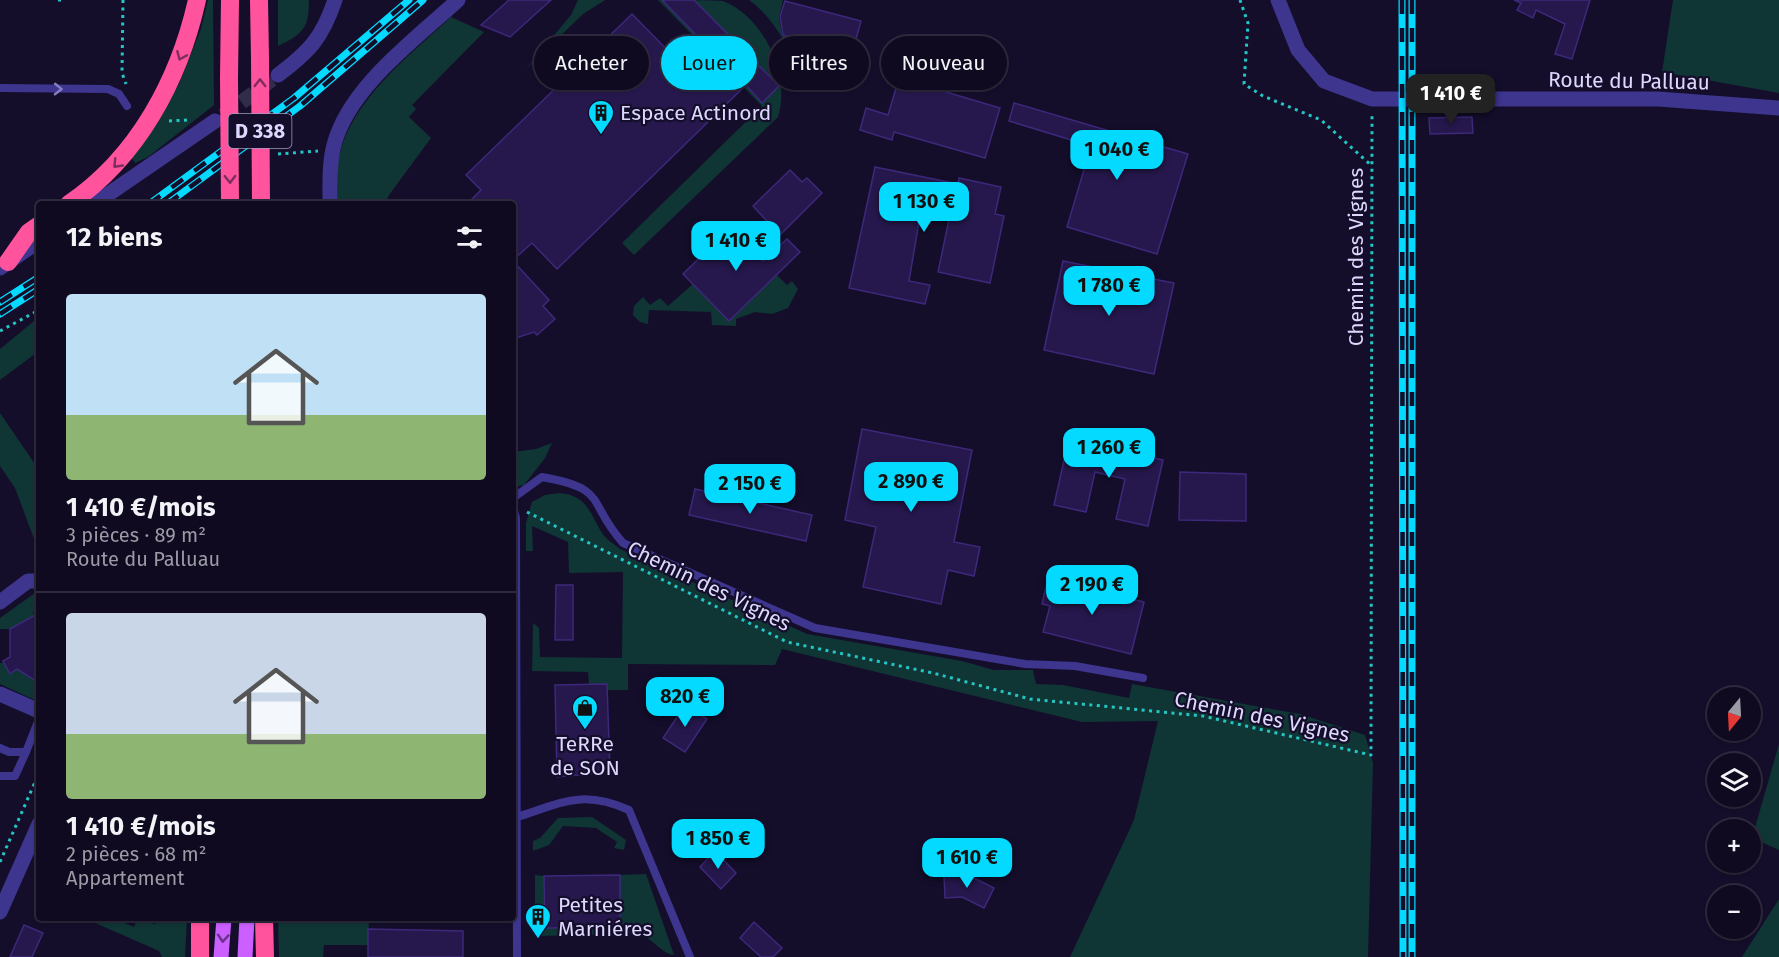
<!DOCTYPE html>
<html lang="fr">
<meta charset="utf-8">
<style>
body{margin:0;font-family:"Fira Sans",sans-serif;background:#1d182d;color:#f1f3f6;height:100vh;display:flex;flex-direction:column;font-size:22px;white-space:nowrap}
*{box-sizing:border-box;margin:0}
p{font-size:20px;color:#9b9aa5}
.icon{flex:none;width:33px;height:33px;fill:none;stroke:currentColor;stroke-width:2;stroke-linecap:round;stroke-linejoin:round}
.map{position:relative;flex:1;overflow:hidden}
.drawer{position:absolute;left:36px;top:201px;width:480px;height:720px;display:flex;flex-direction:column;background:#0f0a20;border-radius:6px;box-shadow:0 2px 4px #0004,0 0 0 2px #2f2b3e}
.drawer>*{flex:none}
.banner{position:absolute;left:534px;top:36px;width:570px;height:54px;display:flex;gap:12px}
.needle{width:39px;rotate:198deg}
.buttons{position:absolute;left:1707px;top:687px;display:grid;gap:12px}
.buttons a{display:grid;place-items:center;width:54px;height:54px;border-radius:50%;background:#0f0a20;box-shadow:0 2px 4px #0004,0 0 0 2px #2f2b3e;font-size:30px}
.price{position:absolute;translate:-50% -51px;padding:0 14px;border-radius:12px;background:#04d9ff;color:#111;font-size:20px;line-height:39px;filter:drop-shadow(0 2px 3px #0008)}
.price::after{content:'';position:absolute;left:50%;top:36px;width:18px;height:14px;margin-left:-9px;background:inherit;clip-path:polygon(0 0,100% 0,50% 100%)}
.price.current{background:#222;color:#fff}
ul{padding:0;list-style:none}
li{display:grid;align-content:center;gap:12px;height:318px;padding:0 30px}
li+li{border-top:2px solid #2f2b3e}
li span{display:grid;place-items:center;height:186px;border-radius:6px;color:#555}
li>.icon{margin-inline-start:auto}
span .icon{width:108px;height:108px;fill:#fffc;stroke-width:1}
li b{font-size:26px}
h2{display:flex;justify-content:space-between;align-items:center;height:72px;padding:0 30px;font-size:26px}
.tag{padding:0 21px;border-radius:27px;background:#0f0a20;box-shadow:0 2px 4px #0004,0 0 0 2px #2f2b3e;font-size:21px;line-height:54px}
.tag.current{background:#04d9ff;color:#111}
.map>svg:first-child{display:block}
.green{fill:#103535}
.building{fill:#26184d;stroke:#3d287b;stroke-width:1.5}
.lines{fill:none;stroke-linecap:round;stroke-linejoin:round}
.street-tunnel{stroke:#322c4b;stroke-width:15;stroke-dasharray:15 8;stroke-linecap:butt}
.path{stroke:#24c6c5;stroke-width:3;stroke-dasharray:3 4.5;stroke-linecap:butt}
.lane{stroke:#3d358e;stroke-width:8}
.street{stroke:#3d358e;stroke-width:15}
.primary{stroke:#cb5fff;stroke-width:15}
.highway{stroke:#ff539d;stroke-width:18}
.rail-casing{stroke:#04d9ff;stroke-width:7}
.rail{stroke:#140e2b;stroke-width:4.5;stroke-dasharray:14;stroke-linecap:butt}
.highway-bridge{stroke:#ff539d;stroke-width:18}
.oneway{stroke:#7e2d5e}
.oneway2{stroke:#857ec1}
.oneway3{stroke:#66328a}
.labels{text-anchor:middle;stroke-width:4.5;stroke-linejoin:round;paint-order:stroke}
.shield{fill:#140e2b;stroke:#a19bbf;stroke-width:1.5}
.shield-label{font-size:20px;font-weight:bold;fill:#ded8ff}
.street-label{font-size:21px;fill:#ded8ff;stroke:#140e2b}
.poi-label{font-size:21px;fill:#ded8ff;stroke:#140e2b;text-anchor:start}
</style>
<div class="map">
<svg width="1779" height="957" viewBox="0 0 1779 957">
<rect width="100%" height="100%" fill="#140e2b"/>
<g class="green">
<path d="M 208,0 L 213,0 L 214,105 L 148,157 L 135,163 L 131,157 L 135,150 L 179,84 L 201,29 Z"/>
<path d="M 278,0 L 309,0 C 309,28 303,34 278,46 Z"/>
<path d="M 578,0 L 605,0 L 583,14 L 526,69 L 571,15 Z"/>
<path d="M 658,0 C 675,0 709,0 723,1 C 764,17 791,75 778,117 L 634,255 L 622,243 L 762,106 Z"/>
<path d="M 749,0 L 783,0 L 779,17 L 782,35 L 803,42 L 790,51 C 779,31 767,13 749,0 Z"/>
<path d="M 1673,0 L 1779,0 L 1779,93 L 1662,72 Z"/>
<path d="M 451,17 L 484,32 L 412,105 L 416,109 L 409,117 L 431,138 L 389,195 L 385,204 L 337,204 C 338,189 336,172 339,157 C 351,100 410,55 451,17 Z"/>
<path d="M 777,275 L 787,285 L 792,281 L 798,289 L 788,308 L 772,314 L 755,312 L 736,319 L 736,326 L 712,325 L 711,312 L 649,310 L 648,324 L 640,322 L 633,315 L 634,306 L 643,297 L 650,305 L 660,298 L 668,306 L 693,284 L 729,321 Z"/>
<path d="M 39,317 L 39,351 L 0,380 L 0,349 Z"/>
<path d="M 0,413 L 39,470 L 39,481 L 35,483 L 39,495 L 39,552 L 15,488 L 0,466 Z"/>
<path d="M 552,443 L 545,458 L 524,485 L 513,487 L 513,452 L 536,449 Z"/>
<path d="M 559,493 C 587,495 590,513 602,533 C 606,539 614,544 620,549 L 807,634 L 962,661 L 994,670 L 1033,670 L 1036,684 L 1063,685 L 1129,698 L 1132,684 L 1300,714 L 1365,735 L 1373,763 L 1368,957 L 1070,957 L 1134,820 L 1158,721 L 1082,722 L 782,649 L 775,665 L 628,664 L 628,690 L 607,690 L 607,684 L 589,684 L 588,672 L 532,671 L 533,623 L 539,628 L 540,657 L 622,658 L 623,572 L 569,573 L 568,542 L 532,526 L 533,551 L 526,551 L 526,523 L 532,502 L 545,495 Z"/>
<path d="M 35,593 L 39,593 L 39,609 L 33,612 L 34,616 L 10,629 L 0,629 L 0,618 Z"/>
<path d="M 0,663 L 4,663 L 10,673 L 17,669 L 39,683 L 39,702 L 0,684 Z"/>
<path d="M 1779,744 L 1779,850 L 1752,838 Z"/>
<path d="M 592,817 L 626,840 L 624,850 L 614,848 L 617,842 L 596,828 L 563,826 L 549,845 L 533,851 L 533,841 L 540,838 L 558,818 Z"/>
<path d="M 646,874 L 674,955 C 665,955 651,939 641,934 L 535,936 L 535,875 L 544,876 L 545,928 L 620,927 L 620,875 Z"/>
<path d="M 1779,899 L 1779,957 L 1742,957 Z"/>
<path d="M 84,918 L 113,918 L 134,927 L 137,919 L 155,924 L 165,918 L 187,918 L 185,957 L 162,957 L 159,951 Z"/>
<path d="M 278,918 L 369,918 L 368,945 L 324,945 L 323,957 L 279,957 Z"/>
</g>
<g class="building">
<path d="M 509,0 L 551,0 L 510,37 L 481,25 Z"/>
<path d="M 662,0 L 694,0 L 779,86 L 762,103 L 746,85 L 557,269 L 532,243 L 513,260 L 513,204 L 467,204 L 481,190 L 466,175 L 632,14 L 677,60 L 699,38 Z"/>
<path d="M 1514,0 L 1590,0 L 1572,59 L 1555,54 L 1565,24 L 1536,10 L 1533,18 L 1517,10 L 1521,3 Z"/>
<path d="M 785,1 L 861,21 L 856,39 L 838,58 L 809,49 L 811,44 L 783,35 L 780,16 Z"/>
<path d="M 899,78 L 1000,108 L 985,158 L 894,132 L 892,140 L 860,130 L 866,108 L 888,115 Z"/>
<path d="M 1014,103 L 1188,154 L 1157,254 L 1067,227 L 1091,146 L 1009,121 Z"/>
<path d="M 1472,117 L 1473,133 L 1430,134 L 1429,118 Z"/>
<path d="M 875,167 L 958,184 L 959,178 L 1001,187 L 995,214 L 1004,216 L 990,283 L 938,272 L 951,210 L 922,204 L 909,281 L 930,285 L 925,304 L 849,288 Z"/>
<path d="M 790,170 L 802,182 L 807,178 L 822,193 L 780,235 L 753,206 Z"/>
<path d="M 730,228 L 763,261 L 787,239 L 800,252 L 729,321 L 683,274 Z"/>
<path d="M 513,261 L 549,300 L 543,306 L 555,319 L 537,335 L 534,332 L 513,339 Z"/>
<path d="M 1063,261 L 1174,283 L 1154,374 L 1044,350 Z"/>
<path d="M 862,429 L 972,450 L 954,542 L 980,547 L 974,576 L 948,570 L 941,604 L 863,587 L 876,527 L 845,520 Z"/>
<path d="M 1069,438 L 1163,460 L 1148,526 L 1116,519 L 1125,479 L 1095,472 L 1086,512 L 1054,505 Z"/>
<path d="M 1180,472 L 1246,474 L 1246,521 L 1179,520 Z"/>
<path d="M 695,489 L 812,515 L 806,541 L 689,515 Z"/>
<path d="M 1048,578 L 1144,602 L 1131,654 L 1043,632 L 1050,606 L 1042,604 Z"/>
<path d="M 556,585 L 573,585 L 573,640 L 555,640 Z"/>
<path d="M 39,613 L 39,683 L 17,669 L 10,674 L 3,661 L 10,657 L 10,629 Z"/>
<path d="M 607,684 L 610,772 L 557,777 L 555,685 Z"/>
<path d="M 685,705 L 707,719 L 685,752 L 663,738 Z"/>
<path d="M 715,851 L 736,873 L 721,889 L 700,867 Z"/>
<path d="M 966,874 L 994,888 L 984,908 L 962,897 L 945,898 L 944,875 Z"/>
<path d="M 620,875 L 620,927 L 545,928 L 544,876 Z"/>
<path d="M 754,922 L 782,948 L 773,957 L 761,957 L 740,938 Z"/>
<path d="M 24,925 L 43,933 L 32,957 L 10,957 Z"/>
<path d="M 368,929 L 463,931 L 463,957 L 368,957 Z"/>
</g>
<g class="lines">
<path class="street-tunnel" d="M 223,116 L 278,75"/>
<g class="path">
<path d="M 58,0 L 61,0"/>
<path d="M 123,0 L 122,73 L 126,84"/>
<path d="M 1240,0 L 1248,23 L 1244,84 L 1263,96 L 1321,120 L 1372,166"/>
<path d="M 169,121 L 187,120"/>
<path d="M 278,154 L 318,151"/>
<path d="M 0,331 L 39,310"/>
<path d="M 527,512 L 787,642 L 933,673 L 1030,699 L 1203,716 L 1371,755 L 1372,115"/>
<path d="M 0,862 L 39,773"/>
</g>
<g class="lane">
<path d="M 0,88 L 108,89 L 119,94 L 127,106"/>
<path d="M 513,498 L 542,477 C 609,489 586,501 623,543 L 815,628 L 1025,664 L 1075,666 L 1143,678"/>
<path d="M 513,507 L 516,518 L 517,957"/>
<path d="M 0,748 L 9,752 L 26,752 L 39,719"/>
<path d="M 0,776 L 15,776 L 26,752"/>
<path d="M 517,817 C 562,803 582,789 629,810 L 690,957"/>
</g>
<g class="street">
<path d="M 1278,0 L 1298,50 L 1324,81 L 1372,99 L 1658,99 L 1779,108"/>
<path d="M 278,75 C 310,51 322,38 335,0"/>
<path d="M 94,204 L 215,121"/>
<path d="M 330,204 C 330,185 329,163 334,145 C 349,87 416,39 458,0"/>
<path d="M 0,268 L 39,241"/>
<path d="M 0,602 L 28,581 L 39,581"/>
<path d="M 0,694 L 39,711"/>
<path d="M 0,912 L 39,824"/>
</g>
<g class="primary">
<path d="M 221,957 L 224,918"/>
<path d="M 245,957 L 247,918"/>
</g>
<g class="highway">
<path d="M 259,0 L 260,58"/>
<path d="M 229,78 L 230,0"/>
<path d="M 69,204 C 138,157 179,80 197,0"/>
<path d="M 8,262 L 29,232 L 39,225"/>
<path d="M 200,918 L 200,957"/>
<path d="M 264,918 L 265,957"/>
</g>
<defs>
<g id="rail">
<path d="M 1402,0 L 1403,957"/>
<path d="M 1412,0 L 1412,957"/>
<path d="M 149,204 L 294,98 L 409,0"/>
<path d="M 167,204 L 300,106 L 423,0"/>
<path d="M 0,302 L 39,277"/>
<path d="M 0,314 L 39,289"/>
</g>
</defs>
<use href="#rail" class="rail-casing"/>
<use href="#rail" class="rail"/>
<g class="highway-bridge">
<path d="M 260,58 L 261,204"/>
<path d="M 229,78 L 230,204"/>
</g>
</g>
<defs><path id="oneway-chevron" d="M-2-3.5L2.5 0L-2 3.5" fill="none" stroke-width="1.6" stroke-linecap="round" stroke-linejoin="round" transform="scale(1.5)"/></defs>
<g class="oneway">
<use href="#oneway-chevron" transform="translate(181 56) rotate(113)"/>
<use href="#oneway-chevron" transform="translate(260 83) rotate(-90)"/>
<use href="#oneway-chevron" transform="translate(117 164) rotate(134)"/>
<use href="#oneway-chevron" transform="translate(230 179) rotate(89)"/>
</g>
<use class="oneway2" href="#oneway-chevron" transform="translate(58 89) rotate(1)"/>
<use class="oneway3" href="#oneway-chevron" transform="translate(223 938) rotate(94)"/>
<defs>
<symbol id="building-pin" viewBox="-11 -11 22 30"><path d="M0 17L-7.5 6A9.5 9.5 0 1 1 7.5 6Z" fill="#04d9ff" stroke="#140e2b"/><path d="M-4-6H4V6H1V3H-1V6H-4ZM-2.5-4.3h1.7v1.8h-1.7ZM.8-4.3h1.7v1.8H.8ZM-2.5-1h1.7V.8h-1.7ZM.8-1h1.7V.8H.8Z" fill="#111"/></symbol>
<symbol id="shop-pin" viewBox="-11 -11 22 30"><path d="M0 17L-7.5 6A9.5 9.5 0 1 1 7.5 6Z" fill="#04d9ff" stroke="#140e2b"/><path d="M-5-2.5h2.3a2.7 3.5 0 0 1 5.4 0H5L5.5 6h-11ZM-1.5-2.5h3a1.5 2.3 0 0 0-3 0Z" fill="#111"/></symbol>
</defs>
<g fill-rule="evenodd">
<use href="#building-pin" x="586" y="98" width="30" height="40"/>
<use href="#shop-pin" x="570" y="693" width="30" height="40"/>
<use href="#building-pin" x="523" y="902" width="30" height="40"/>
</g>
<g class="labels">
<rect class="shield" x="228.5" y="114" width="63" height="34" rx="4.5"/>
<g class="shield-label">
<text x="260" y="138">D 338</text>
</g>
<g class="street-label">
<text transform="translate(1629 81) rotate(1)" y="7">Route du Palluau</text>
<text transform="translate(1356 257) rotate(-90)" y="7">Chemin des Vignes</text>
<text transform="translate(709 586) rotate(26)" y="7">Chemin des Vignes</text>
<text transform="translate(1262 717) rotate(12)" y="7">Chemin des Vignes</text>
</g>
<g class="poi-label">
<text x="620" y="120">Espace Actinord</text>
<text x="585" y="751" text-anchor="middle">TeRRe<tspan x="585" dy="24">de SON</tspan></text>
<text x="558" y="912">Petites<tspan x="558" dy="24">Marniéres</tspan></text>
</g>
</g>
</svg>
<div class="buttons">
<a><svg class="needle" viewBox="-14 -14 28 28"><path d="M0-13l5 13h-10z" fill="#e53935"/><path d="M0 13l5-13h-10z" fill="#9b9aa5"/></svg></a>
<a><svg class="icon" aria-label="layers" viewBox="0 0 24 24"><path d="M12 4l9 5-9 5-9-5zM3 14l9 5 9-5"/></svg></a>
<a>+</a>
<a>−</a>
</div>
<b class="price current" style="left:1451px;top:125px">1 410 €</b>
<b class="price" style="left:1117px;top:181px">1 040 €</b>
<b class="price" style="left:924px;top:233px">1 130 €</b>
<b class="price" style="left:736px;top:272px">1 410 €</b>
<b class="price" style="left:1109px;top:317px">1 780 €</b>
<b class="price" style="left:1109px;top:479px">1 260 €</b>
<b class="price" style="left:911px;top:513px">2 890 €</b>
<b class="price" style="left:750px;top:515px">2 150 €</b>
<b class="price" style="left:1092px;top:616px">2 190 €</b>
<b class="price" style="left:685px;top:728px">820 €</b>
<b class="price" style="left:718px;top:870px">1 850 €</b>
<b class="price" style="left:967px;top:889px">1 610 €</b>
<div class="banner">
<a class="tag">Acheter</a>
<a class="tag current">Louer</a>
<a class="tag">Filtres</a>
<a class="tag">Nouveau</a>
</div>
<section class="drawer">
<h2>12 biens<svg class="icon" aria-label="filters" viewBox="0 0 24 24"><path d="M4 7h16M4 17h16"/><circle cx="9" cy="7" r="2"/><circle cx="15" cy="17" r="2"/></svg></h2>
<ul>
<li><span style="background:linear-gradient(#bfe0f5 65%,#8fb573 0)"><svg class="icon" aria-label="home" viewBox="0 0 24 24"><path d="M3 11l9-7 9 7M6 9v11h12V9"/></svg></span><div><b>1 410 €/mois</b><p>3 pièces · 89 m²</p><p>Route du Palluau</p></div></li>
<li><span style="background:linear-gradient(#c9d6e8 65%,#8fb573 0)"><svg class="icon" aria-label="home" viewBox="0 0 24 24"><path d="M3 11l9-7 9 7M6 9v11h12V9"/></svg></span><div><b>1 410 €/mois</b><p>2 pièces · 68 m²</p><p>Appartement</p></div></li>
</ul>
</section>
</div>
